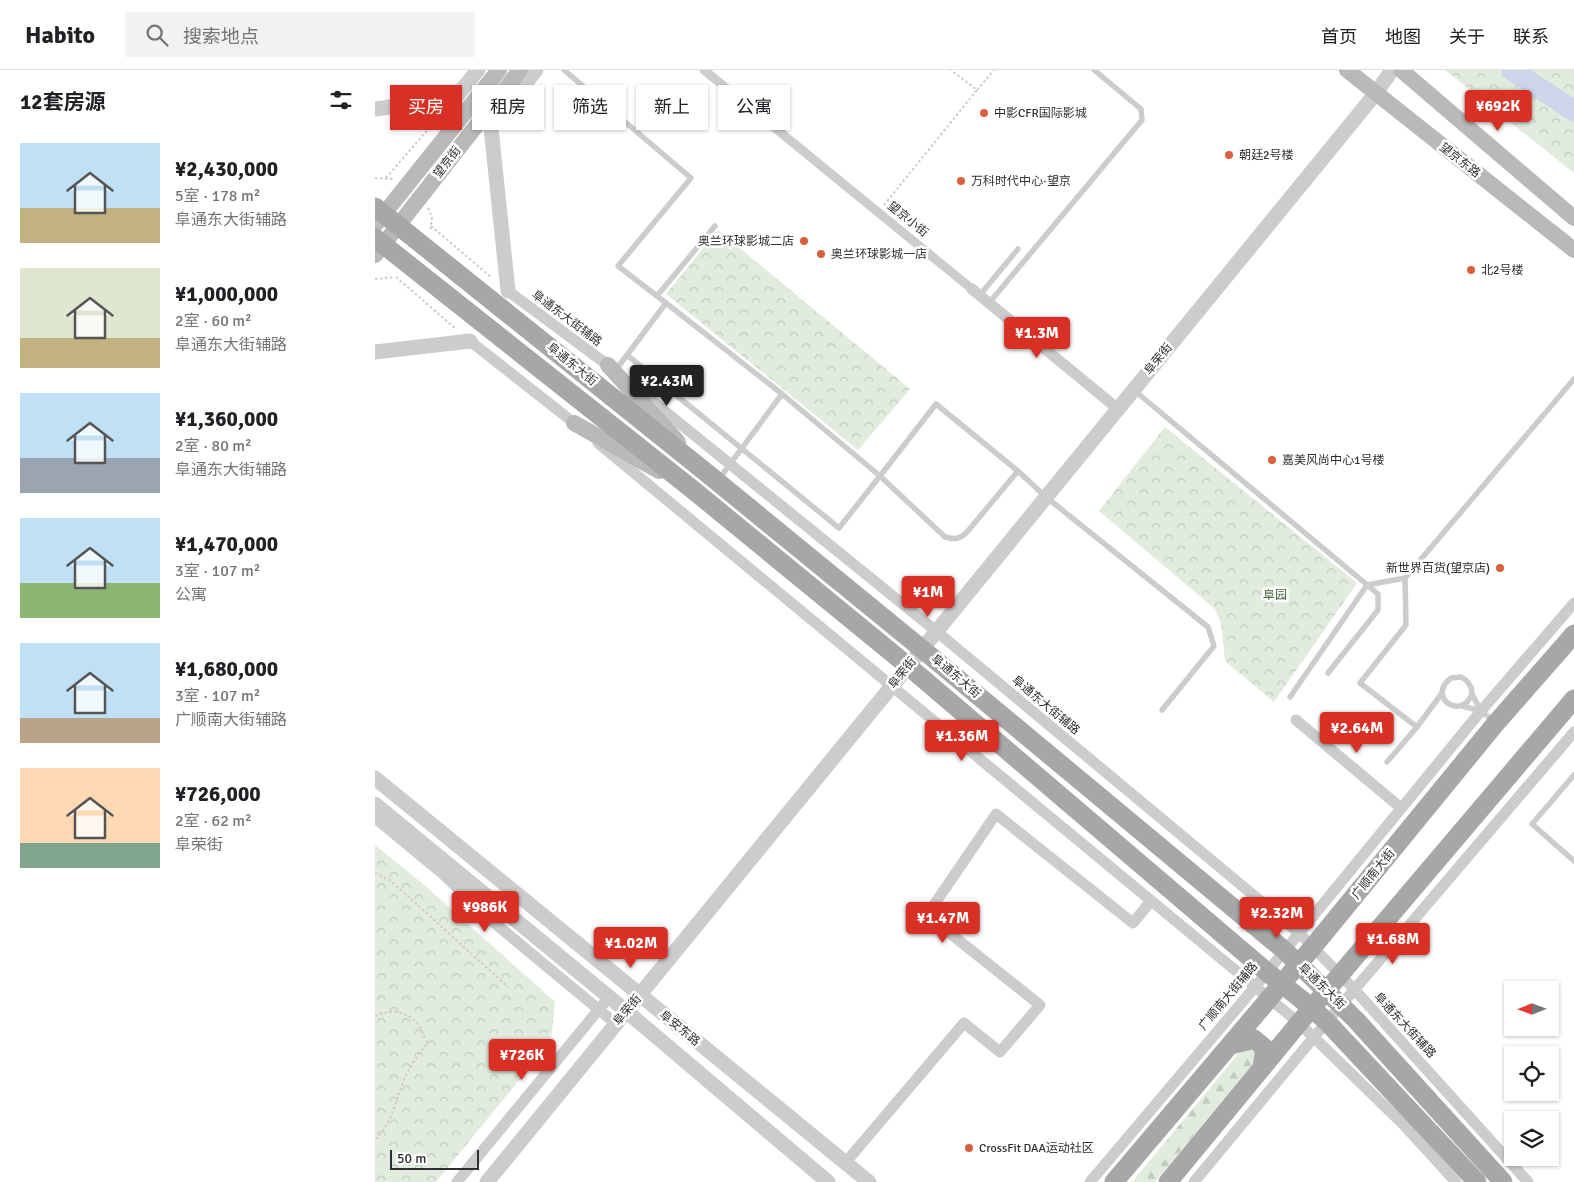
<!DOCTYPE html>
<html lang="zh">
<meta charset="utf-8">
<style>
body{margin:0;font-family:Signika,"Noto Sans SC",sans-serif;background:#f2f2f2;color:#202124;height:100vh;display:flex;flex-direction:column;font-size:19px;white-space:nowrap}
*{box-sizing:border-box;margin:0}
p{font-size:16px;color:#757577}
.icon{flex:none;width:28px;height:28px;fill:none;stroke:currentColor;stroke-width:2;stroke-linecap:round;stroke-linejoin:round}
.map{position:relative;flex:1;overflow:hidden}
.details{display:flex;flex-direction:column;background:#fff;width:375px}
.details>*{flex:none}
.top-card{position:absolute;left:15px;top:15px;width:475px;height:45px;display:flex;gap:10px}
.needle{width:32px;rotate:269deg}
.buttons{position:absolute;left:1129px;top:911px;display:grid;gap:10px}
.buttons a{display:grid;place-items:center;width:55px;height:55px;border-radius:0px;background:#fff;box-shadow:0 1px 4px #0004;font-size:25px}
.scale{position:absolute;left:15px;bottom:12px;width:89px;box-sizing:border-box;padding-left:5px;border:2px solid #2f2f2f;border-top:0;font-size:14px;line-height:18px;white-space:nowrap;color:#2f2f2f;-webkit-text-stroke:4px #fff;paint-order:stroke}
.price{position:absolute;translate:-50% -42px;padding:0 11px;border-radius:5px;background:#d93025;color:#fff;font-size:16px;line-height:32px;filter:drop-shadow(0 1px 2px #0008)}
.price::after{content:'';position:absolute;left:50%;top:30px;width:15px;height:11px;margin-left:-8px;background:inherit;clip-path:polygon(0 0,100% 0,50% 100%)}
.price.current{background:#222;color:#fff}
ul{padding:0;list-style:none}
li{display:flex;align-items:center;gap:15px;height:125px;padding:0 20px}
li span{display:grid;place-items:center;flex:none;width:140px;height:100px;border-radius:0px;color:#555}
li>.icon{margin-inline-start:auto}
span .icon{width:60px;height:60px;fill:#fffc;stroke-width:1}
li b{font-size:21px}
h2{display:flex;justify-content:space-between;align-items:center;height:60px;padding:0 20px;font-size:21px}
.pill{padding:0 18px;border-radius:0px;background:#fff;box-shadow:0 1px 4px #0004;font-size:18px;line-height:45px}
.pill.current{background:#d93025;color:#fff}
header{display:flex;align-items:center;gap:30px;box-sizing:border-box;height:70px;padding:0 25px;background:#fff;border-bottom:1px solid #e0e0e0}
header strong{font-size:24px}
nav{display:flex;gap:28px;margin-inline-start:auto;font-size:18px}
.search{width:350px;height:45px;background:#f2f2f2;display:flex;align-items:center;gap:12px;box-sizing:border-box;padding:0 18px;border-radius:0px;color:#757577;font-size:19px}
main{display:flex;flex:1;min-height:0}
.map>svg:first-child{display:block}
.forest{fill:url(#forest-firs)}
.park{fill:url(#park-crowns)}
.lines{fill:none;stroke-linecap:round;stroke-linejoin:round}
.river{stroke:#ccd5ea;stroke-width:21}
.path{stroke:#ccc;stroke-width:2;stroke-dasharray:2.5 2.5;stroke-linecap:butt}
.service{stroke:#ccc;stroke-width:5.5}
.pedestrian{stroke:#ccc;stroke-width:9}
.minor{stroke:#ccc;stroke-width:11}
.tertiary{stroke:#ccc;stroke-width:15}
.secondary{stroke:#b9b9b9;stroke-width:16}
.primary{stroke:#a7a7a7;stroke-width:19}
.poi-dot{fill:#da5f3d;stroke:#fff;stroke-width:2}
.labels{text-anchor:middle;stroke-width:5;stroke-linejoin:round;paint-order:stroke}
.poi-label{font-size:12px;fill:#2f2f2f;stroke:#fff;text-anchor:start}
.street-label{font-size:12px;fill:#2f2f2f;stroke:#fff}
.park-label{font-size:12px;fill:#46683f;stroke:#fff}
</style>
<header>
<strong>Habito</strong>
<div class="search"><svg class="icon" aria-label="search" viewBox="0 0 24 24"><circle cx="10" cy="10" r="6"/><path d="M15 15l6 6"/></svg>搜索地点</div>
<nav><a>首页</a><a>地图</a><a>关于</a><a>联系</a></nav>
</header>
<main>
<section class="details">
<h2>12套房源<svg class="icon" aria-label="filters" viewBox="0 0 24 24"><path d="M4 7h16M4 17h16"/><circle cx="9" cy="7" r="2"/><circle cx="15" cy="17" r="2"/></svg></h2>
<ul>
<li><span style="background:linear-gradient(#bfe0f5 65%,#c2b280 0)"><svg class="icon" aria-label="home" viewBox="0 0 24 24"><path d="M3 11l9-7 9 7M6 9v11h12V9"/></svg></span><div><b>¥2,430,000</b><p>5室 · 178 m²</p><p>阜通东大街辅路</p></div></li>
<li><span style="background:linear-gradient(#dfe7d0 70%,#c2b280 0)"><svg class="icon" aria-label="home" viewBox="0 0 24 24"><path d="M3 11l9-7 9 7M6 9v11h12V9"/></svg></span><div><b>¥1,000,000</b><p>2室 · 60 m²</p><p>阜通东大街辅路</p></div></li>
<li><span style="background:linear-gradient(#bfe0f5 65%,#9aa5b1 0)"><svg class="icon" aria-label="home" viewBox="0 0 24 24"><path d="M3 11l9-7 9 7M6 9v11h12V9"/></svg></span><div><b>¥1,360,000</b><p>2室 · 80 m²</p><p>阜通东大街辅路</p></div></li>
<li><span style="background:linear-gradient(#bfe0f5 65%,#8fb573 0)"><svg class="icon" aria-label="home" viewBox="0 0 24 24"><path d="M3 11l9-7 9 7M6 9v11h12V9"/></svg></span><div><b>¥1,470,000</b><p>3室 · 107 m²</p><p>公寓</p></div></li>
<li><span style="background:linear-gradient(#bfe0f5 75%,#b9a48a 0)"><svg class="icon" aria-label="home" viewBox="0 0 24 24"><path d="M3 11l9-7 9 7M6 9v11h12V9"/></svg></span><div><b>¥1,680,000</b><p>3室 · 107 m²</p><p>广顺南大街辅路</p></div></li>
<li><span style="background:linear-gradient(#ffd9b3 75%,#7fa58c 0)"><svg class="icon" aria-label="home" viewBox="0 0 24 24"><path d="M3 11l9-7 9 7M6 9v11h12V9"/></svg></span><div><b>¥726,000</b><p>2室 · 62 m²</p><p>阜荣街</p></div></li>
</ul>
</section>
<div class="map">
<svg width="1199" height="1112" viewBox="0 0 1199 1112">
<defs>
<pattern id="forest-firs" width="22" height="20" patternUnits="userSpaceOnUse" patternTransform="scale(1.25)"><rect width="22" height="20" fill="#e1ebde"/><path d="M5 1l3.5 6h-7zM16 11l3.5 6h-7z" fill="#c1cabf"/></pattern>
<pattern id="park-crowns" width="20" height="18" patternUnits="userSpaceOnUse" patternTransform="scale(1.25)"><rect width="20" height="18" fill="#e1ebde"/><path d="M2 6a3 3 0 1 1 6 0M12 15a3 3 0 1 1 6 0" fill="none" stroke="#c1cabf"/></pattern>
</defs>
<rect width="100%" height="100%" fill="#fff"/>
<path class="forest" d="M 878,975 L 884,986 L 780,1112 L 757,1112 L 869,977 Z"/>
<g class="park">
<path d="M 1070,0 L 1199,0 L 1199,103 Z"/>
<path d="M 343,160 L 535,319 L 483,380 L 291,224 Z"/>
<path d="M 790,357 L 982,513 L 899,632 L 850,591 L 846,553 L 840,539 L 724,441 Z"/>
<path d="M 0,775 L 48,814 L 180,932 L 176,971 L 61,1112 L 0,1112 Z"/>
</g>
<g class="lines">
<path class="river" d="M 1137,0 L 1199,41"/>
<g class="path">
<path d="M 602,20 L 619,0"/>
<path d="M 0,108 L 19,109"/>
<path d="M 11,108 L 68,42"/>
<path d="M 509,135 L 602,20 L 576,0"/>
<path d="M 53,138 L 57,147 L 55,162"/>
<path d="M 56,156 L 117,208"/>
<path d="M 21,207 L 81,259"/>
<path d="M 0,209 L 20,207"/>
<path d="M 0,803 L 16,811 L 133,917"/>
<path d="M 0,946 C 15,940 29,940 41,952 C 46,956 49,967 52,973 C 44,985 34,997 29,1010 C 20,1032 17,1053 0,1070"/>
</g>
<g class="service">
<path d="M 189,0 L 316,108 L 243,196 L 291,233"/>
<path d="M 282,226 L 340,156"/>
<path d="M 604,226 L 643,179"/>
<path d="M 614,233 L 767,50 L 766,39 L 719,0"/>
<path d="M 240,301 L 291,233 L 407,324 L 505,406 L 464,458 L 252,285"/>
<path d="M 760,321 L 1003,524 L 1003,540 L 953,603"/>
<path d="M 643,401 L 561,334 L 505,406 L 570,467 C 580,470 585,469 592,462 L 643,401 L 671,427 L 833,557 L 839,576 L 787,640"/>
<path d="M 344,409 L 407,324"/>
<path d="M 1067,623 L 1042,657 L 985,613 L 1031,555 L 1030,508 L 1199,309"/>
<path d="M 1097,624 C 1086,651 1051,627 1076,608 L 1086,607 L 1091,610 L 1096,617 L 1097,624 L 1106,641 L 1120,652"/>
<path d="M 915,627 L 992,515 L 1030,508"/>
<path d="M 1087,636 L 1106,641"/>
<path d="M 1012,692 L 1042,657"/>
<path d="M 1199,705 L 1157,754 L 1199,791"/>
</g>
<path class="pedestrian" d="M 329,0 L 597,219"/>
<g class="minor">
<path d="M 597,219 L 743,339"/>
<path d="M 133,221 L 238,299"/>
<path d="M 95,271 L 203,356"/>
<path d="M 266,322 L 561,561 L 924,863 L 979,919 L 1153,1112"/>
<path d="M 223,373 L 924,953 L 1028,1054 L 1081,1112"/>
<path d="M 921,650 L 1026,738"/>
<path d="M 0,748 L 68,804 L 117,851 L 240,953"/>
<path d="M 471,1092 L 589,953 L 625,982 L 665,935 L 552,845 L 621,744 L 758,853 L 776,831"/>
<path d="M 82,1112 L 234,927"/>
<path d="M 715,1112 L 880,917 L 1106,641 L 1199,533"/>
<path d="M 819,1112 L 939,967 L 1199,662"/>
</g>
<g class="tertiary">
<path d="M 0,39 L 81,27 L 103,0"/>
<path d="M 133,221 L 116,58 L 161,0"/>
<path d="M 0,282 L 95,271"/>
<path d="M 0,708 L 494,1112"/>
<path d="M 0,734 L 251,941 L 453,1112"/>
<path d="M 112,1112 L 1001,23 L 1017,0"/>
</g>
<g class="secondary">
<path d="M 972,0 L 1199,180"/>
<path d="M 1026,0 L 1199,148"/>
<path d="M 0,155 L 124,0"/>
<path d="M 0,185 L 145,0"/>
<path d="M 233,295 L 303,372"/>
<path d="M 199,353 L 284,401"/>
</g>
<g class="primary">
<path d="M 0,137 L 328,400 L 547,579 L 909,880 L 981,950 L 1128,1112"/>
<path d="M 0,168 L 317,419 L 533,596 L 892,902 L 937,938 L 952,952 L 1102,1112"/>
<path d="M 856,975 L 879,969 L 890,978 L 887,998"/>
<path d="M 739,1112 L 937,878 L 1121,653 L 1199,564"/>
<path d="M 793,1112 L 924,953 L 1199,629"/>
</g>
</g>
<g class="poi-dot">
<circle cx="609" cy="43" r="5"/>
<circle cx="854" cy="85" r="5"/>
<circle cx="586" cy="111" r="5"/>
<circle cx="429" cy="171" r="5"/>
<circle cx="446" cy="184" r="5"/>
<circle cx="1096" cy="200" r="5"/>
<circle cx="897" cy="390" r="5"/>
<circle cx="1125" cy="498" r="5"/>
<circle cx="594" cy="1078" r="5"/>
</g>
<g class="labels">
<g class="poi-label">
<text x="619" y="47">中影CFR国际影城</text>
<text x="864" y="89">朝廷2号楼</text>
<text x="596" y="115">万科时代中心·望京</text>
<text x="419" y="175" text-anchor="end">奥兰环球影城二店</text>
<text x="456" y="188">奥兰环球影城一店</text>
<text x="1106" y="204">北2号楼</text>
<text x="907" y="394">嘉美风尚中心1号楼</text>
<text x="1115" y="502" text-anchor="end">新世界百货(望京店)</text>
<text x="604" y="1082">CrossFit DAA运动社区</text>
</g>
<g class="street-label">
<text transform="translate(1085 90) rotate(38)" y="4">望京东路</text>
<text transform="translate(72 92) rotate(-52)" y="4">望京街</text>
<text transform="translate(533 149) rotate(39)" y="4">望京小街</text>
<text transform="translate(192 248) rotate(37)" y="4">阜通东大街辅路</text>
<text transform="translate(783 289) rotate(-51)" y="4">阜荣街</text>
<text transform="translate(197 294) rotate(39)" y="4">阜通东大街</text>
<text transform="translate(527 603) rotate(-51)" y="4">阜荣街</text>
<text transform="translate(581 606) rotate(40)" y="4">阜通东大街</text>
<text transform="translate(671 635) rotate(40)" y="4">阜通东大街辅路</text>
<text transform="translate(998 804) rotate(-51)" y="4">广顺南大街</text>
<text transform="translate(947 916) rotate(44)" y="4">阜通东大街</text>
<text transform="translate(853 926) rotate(-50)" y="4">广顺南大街辅路</text>
<text transform="translate(252 940) rotate(-50)" y="4">阜荣街</text>
<text transform="translate(1030 955) rotate(47)" y="4">阜通东大街辅路</text>
<text transform="translate(305 958) rotate(39)" y="4">阜安东路</text>
</g>
<g class="park-label">
<text x="900" y="529">阜园</text>
</g>
</g>
</svg>
<div class="buttons">
<a><svg class="needle" viewBox="-14 -14 28 28"><path d="M0-13l5 13h-10z" fill="#e53935"/><path d="M0 13l5-13h-10z" fill="#757577"/></svg></a>
<a><svg class="icon" aria-label="locate" viewBox="0 0 24 24"><circle cx="12" cy="12" r="6"/><path d="M12 2v4M12 18v4M2 12h4M18 12h4"/></svg></a>
<a><svg class="icon" aria-label="layers" viewBox="0 0 24 24"><path d="M12 4l9 5-9 5-9-5zM3 14l9 5 9-5"/></svg></a>
</div>
<div class="scale">50 m</div>
<b class="price" style="left:1123px;top:62px">¥692K</b>
<b class="price" style="left:662px;top:289px">¥1.3M</b>
<b class="price current" style="left:292px;top:337px">¥2.43M</b>
<b class="price" style="left:553px;top:548px">¥1M</b>
<b class="price" style="left:982px;top:684px">¥2.64M</b>
<b class="price" style="left:587px;top:692px">¥1.36M</b>
<b class="price" style="left:110px;top:863px">¥986K</b>
<b class="price" style="left:902px;top:869px">¥2.32M</b>
<b class="price" style="left:568px;top:874px">¥1.47M</b>
<b class="price" style="left:1018px;top:895px">¥1.68M</b>
<b class="price" style="left:256px;top:899px">¥1.02M</b>
<b class="price" style="left:147px;top:1011px">¥726K</b>
<div class="top-card">
<a class="pill current">买房</a>
<a class="pill">租房</a>
<a class="pill">筛选</a>
<a class="pill">新上</a>
<a class="pill">公寓</a>
</div>
</div>
</main>
